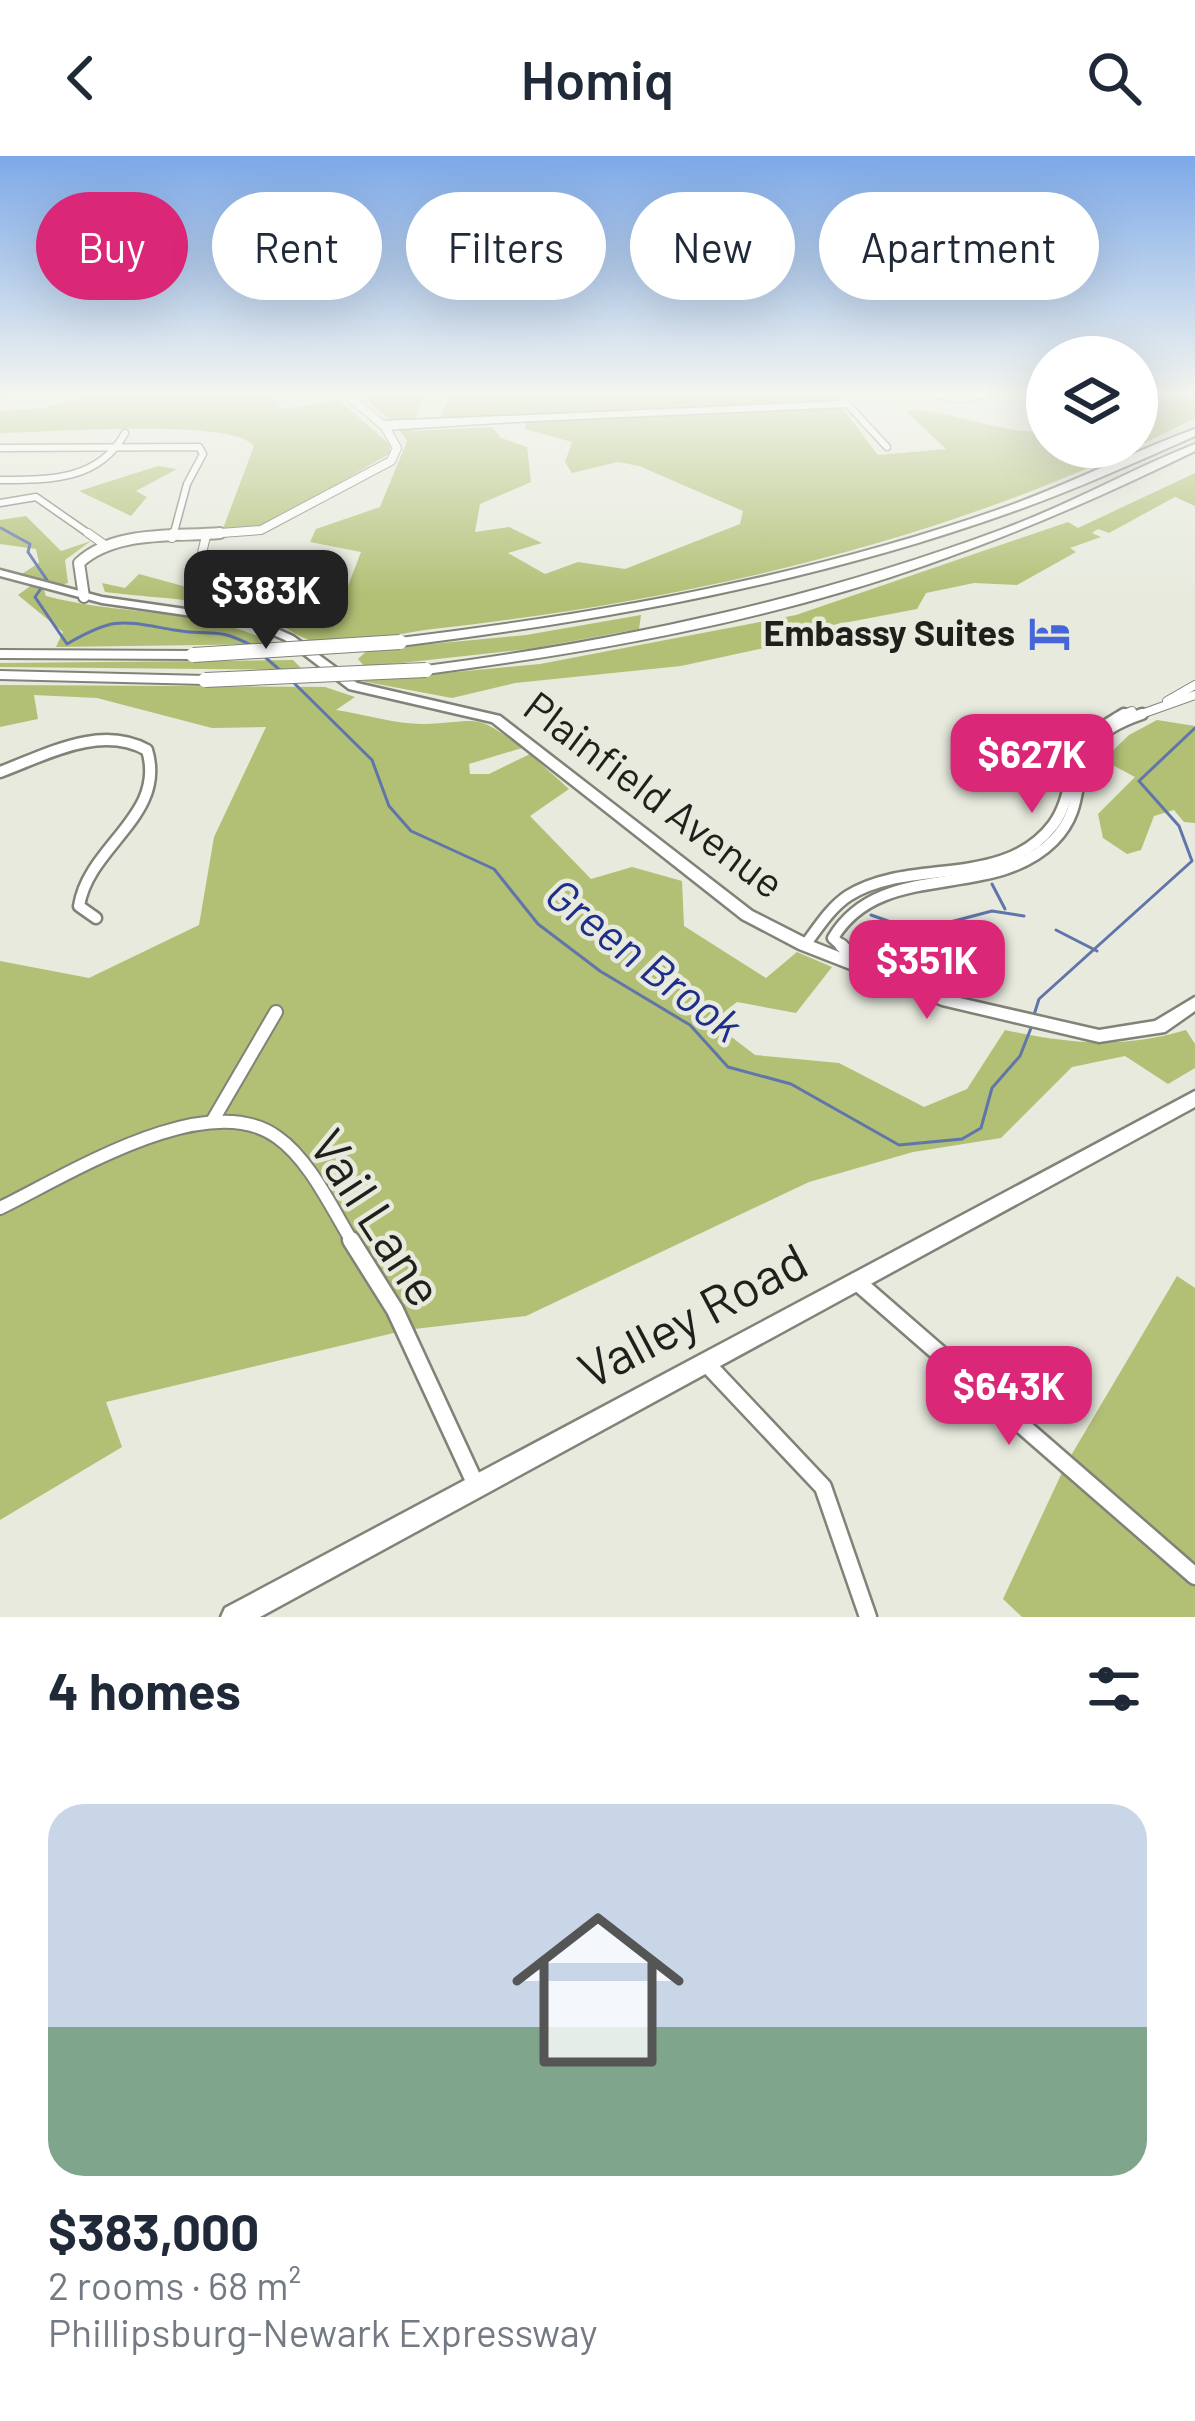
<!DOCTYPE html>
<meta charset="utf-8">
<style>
body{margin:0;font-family:Barlow,sans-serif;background:#f6f6f7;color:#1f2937;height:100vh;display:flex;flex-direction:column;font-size:45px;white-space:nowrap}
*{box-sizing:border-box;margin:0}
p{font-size:39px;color:#747a83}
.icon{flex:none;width:66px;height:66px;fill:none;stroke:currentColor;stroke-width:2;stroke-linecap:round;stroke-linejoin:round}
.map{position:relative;height:1461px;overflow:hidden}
.panel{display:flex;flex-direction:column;background:#fff;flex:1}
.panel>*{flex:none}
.hud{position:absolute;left:36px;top:36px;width:1125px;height:108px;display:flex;gap:24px}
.fabs{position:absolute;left:1026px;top:180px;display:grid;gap:24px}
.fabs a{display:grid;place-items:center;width:132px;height:132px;border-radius:50%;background:#fff;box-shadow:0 12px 48px #0002;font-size:60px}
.price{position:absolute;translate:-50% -102px;padding:0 27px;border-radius:24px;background:#db2777;color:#fff;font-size:39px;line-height:78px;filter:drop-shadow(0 3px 6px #0008)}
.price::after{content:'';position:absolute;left:50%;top:72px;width:36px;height:27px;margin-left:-18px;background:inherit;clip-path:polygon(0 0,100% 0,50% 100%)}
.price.current{background:#222;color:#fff}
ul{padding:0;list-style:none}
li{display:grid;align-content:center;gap:24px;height:636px;padding:0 48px}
li span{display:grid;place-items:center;height:372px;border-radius:36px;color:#555}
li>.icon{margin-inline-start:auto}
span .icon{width:216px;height:216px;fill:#fffc;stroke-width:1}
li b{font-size:51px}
h2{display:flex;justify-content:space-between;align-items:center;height:144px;padding:0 48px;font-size:51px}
.chip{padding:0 42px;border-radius:54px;background:#fff;box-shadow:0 12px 48px #0002;font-size:42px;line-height:108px}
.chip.current{background:#db2777;color:#fff}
header{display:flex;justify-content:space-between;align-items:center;height:156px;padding:0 48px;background:#fff;font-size:54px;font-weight:600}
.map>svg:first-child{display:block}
.green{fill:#b1c075}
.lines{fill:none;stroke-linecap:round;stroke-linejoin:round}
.stream{stroke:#6175ab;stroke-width:3}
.minor-far4-casing{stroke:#818378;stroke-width:9}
.minor-far3-casing{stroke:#818378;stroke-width:10}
.minor-far2-casing{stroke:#818378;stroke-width:15}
.minor-far1-casing{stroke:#818378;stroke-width:16}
.minor-casing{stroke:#818378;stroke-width:21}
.tertiary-far1-casing{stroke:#818378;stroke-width:10}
.tertiary-casing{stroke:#818378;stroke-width:14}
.secondary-casing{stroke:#818378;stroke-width:5}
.motorway-casing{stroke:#818378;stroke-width:4}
.minor-far4{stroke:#fff;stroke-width:6}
.minor-far3{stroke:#fff;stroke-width:8}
.minor-far2{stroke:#fff;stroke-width:10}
.minor-far1{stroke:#fff;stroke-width:12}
.minor{stroke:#fff;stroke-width:16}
.tertiary-far1{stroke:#fff;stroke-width:8}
.tertiary{stroke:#fff;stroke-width:10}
.secondary{fill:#fff;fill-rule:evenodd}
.motorway{fill:#fff;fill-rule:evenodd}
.motorway-bridge-casing{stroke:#818378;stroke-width:16;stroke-linecap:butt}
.motorway-bridge{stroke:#fff;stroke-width:14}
.labels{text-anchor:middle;stroke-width:9;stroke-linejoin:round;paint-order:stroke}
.far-poi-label{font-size:36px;font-weight:bold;fill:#1f201c;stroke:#e7eadd;text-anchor:end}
.street-label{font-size:42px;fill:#1f201c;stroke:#e7eadd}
.water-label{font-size:45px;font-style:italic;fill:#1d2f8a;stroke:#e7eadd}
.near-street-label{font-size:51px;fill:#1f201c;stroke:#e7eadd}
</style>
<header><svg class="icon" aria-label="back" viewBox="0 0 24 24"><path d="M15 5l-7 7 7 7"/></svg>Homiq<svg class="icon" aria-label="search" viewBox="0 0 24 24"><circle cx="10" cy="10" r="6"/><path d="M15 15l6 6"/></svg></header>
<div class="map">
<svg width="1195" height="1461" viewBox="0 0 1195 1461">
<rect width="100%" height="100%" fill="#e7eadd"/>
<g class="green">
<path d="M 96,237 L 266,237 L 283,253 L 339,244 L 389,288 L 391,297 L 282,360 L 256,373 L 221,378 L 254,290 C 230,261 45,277 0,277 L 0,255 L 44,252 Z"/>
<path d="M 357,237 L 425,237 L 411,275 L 492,271 L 501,282 L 527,291 L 531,326 L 480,348 L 475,376 L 509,371 L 542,387 L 508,397 L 545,418 L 578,406 L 625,413 L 740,368 L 743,355 L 639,310 L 618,306 L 572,317 L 565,306 L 572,286 L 525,273 L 526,266 L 547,262 L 439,264 L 450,237 L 831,237 L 878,299 L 946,293 L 906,255 C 944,251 1001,280 1047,275 L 1047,291 L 1136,291 C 914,393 675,446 433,473 C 408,476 335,491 315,486 C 299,483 272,461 249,455 C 204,443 152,442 105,436 L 102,427 L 125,432 L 139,418 L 227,442 L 343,443 L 361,396 L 310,386 L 316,373 L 380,351 L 407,285 L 394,266 Z"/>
<path d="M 1137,237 L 1195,238 L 1195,262 L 1137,291 Z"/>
<path d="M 158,310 L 177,313 L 136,335 L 147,341 L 131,360 L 79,335 Z"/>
<path d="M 1195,317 L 1195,350 L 1175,341 L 1109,377 L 1098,373 L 1092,377 L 1101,381 L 1070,392 L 1076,396 L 1017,429 L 974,427 L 926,437 L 917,453 L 828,470 L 833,477 L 681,510 L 515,527 L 452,542 L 361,525 L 540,508 L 796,459 L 1068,366 L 1078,372 Z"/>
<path d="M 26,360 L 61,395 L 91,385 L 65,404 L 68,427 L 44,434 L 46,440 C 121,460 206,452 275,488 L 56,491 L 63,476 L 18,439 L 37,425 L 20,419 L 39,407 L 36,393 L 0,388 L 0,364 Z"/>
<path d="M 641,459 L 639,473 L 529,493 L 365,511 L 358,503 L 368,494 L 526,479 Z"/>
<path d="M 293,504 L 303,514 L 0,511 L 0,507 Z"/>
<path d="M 0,529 L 325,531 L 355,541 L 336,554 C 364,558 395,568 423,568 C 478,567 473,554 522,592 L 469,608 L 470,618 L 489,618 L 530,598 L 569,633 L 530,660 L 591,723 L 632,711 L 682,725 L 684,770 L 766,822 L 797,796 L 832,811 L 796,857 L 737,846 L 712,866 L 755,899 L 839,907 L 924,951 L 967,933 L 1005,874 C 1069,888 1122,893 1186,874 L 1195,888 L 1195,912 L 1168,928 L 1125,900 L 1072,911 L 1001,982 L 913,996 L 809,1026 L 526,1160 L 406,1174 L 106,1246 L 122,1291 L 0,1364 L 0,805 L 89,822 L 199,769 L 214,681 L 266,571 L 212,572 L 97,542 L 34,539 L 38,563 L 0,571 Z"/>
<path d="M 1157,564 L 1195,570 L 1195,667 L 1184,666 L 1174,654 L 1154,660 L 1141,694 L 1127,698 L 1103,682 L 1098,658 L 1135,621 L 1103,604 L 1129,579 Z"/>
<path d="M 1177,1120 L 1195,1132 L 1195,1461 L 1022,1461 L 1003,1443 L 1066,1308 Z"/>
</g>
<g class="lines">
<g class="stream">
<path d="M 1,372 L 30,388 L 28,396 L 47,424 L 35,441 L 67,488 C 115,460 122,465 174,474 C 214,481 212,469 255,491"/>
<path d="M 266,502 L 281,515"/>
<path d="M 293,526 L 372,604 L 389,650 L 411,675 L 494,713 L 538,768 L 600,815 L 690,869 L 728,911 L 791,928 L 899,989 L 962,983 L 981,972 L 992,932 L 1020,900 L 1031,872"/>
<path d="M 992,728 L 1005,753"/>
<path d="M 871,759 L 916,775 L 992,755 L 1024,760"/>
<path d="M 1056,774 L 1097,795"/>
<path d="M 1033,862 L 1039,843 L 1192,705 L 1179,670 L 1139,625 L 1195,572"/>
</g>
<defs>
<g id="minor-far4">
<path d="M 837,237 L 887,291"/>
<path d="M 931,237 L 960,243 L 990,237"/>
<path d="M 532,262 L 847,248"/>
<path d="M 381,268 L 532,262 L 385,271"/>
<path d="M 0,292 L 199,291 L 203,298 L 187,328 L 173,380"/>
<path d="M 0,324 C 49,324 99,325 125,277"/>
<path d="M 0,347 L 36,341 L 92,380"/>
</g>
<g id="minor-far3">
<path d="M 88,377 L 105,389"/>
<path d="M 206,380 L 202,397 L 231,414 L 289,422"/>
<path d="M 172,382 L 173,377"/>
<path d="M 1167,545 L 1195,529"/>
<path d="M 1117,561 L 1132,555"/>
<path d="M 1133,561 L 1195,539"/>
</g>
<g id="minor-far2">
<path d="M 0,616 C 46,599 100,568 147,594 C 167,660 89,689 79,750 L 96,762"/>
<path d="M 805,789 C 818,772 830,752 848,740 C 909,701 1004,734 1053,669 C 1072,644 1069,609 1085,582 L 1124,558"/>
<path d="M 844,792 L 833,782 C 881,702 992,746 1053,685 C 1101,637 1049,589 1142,558"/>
</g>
<g id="minor-far1">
<path d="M 841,789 L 859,807"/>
<path d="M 213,964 L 276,856"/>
<path d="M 0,1052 C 66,1020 207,930 277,981 C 310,1004 332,1053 353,1087"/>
</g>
<g id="minor">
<path d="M 351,1084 L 395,1154 L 475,1327"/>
<path d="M 856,1125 L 1195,1420"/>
<path d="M 706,1207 L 823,1331 L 868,1461"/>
</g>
<path id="tertiary-far1" d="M 181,380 L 261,374 L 391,305 L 397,292 L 385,271 L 345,237"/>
<path id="tertiary" d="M 84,441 L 79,407 C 114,374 174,381 220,377"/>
<g id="secondary">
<path d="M 0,237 L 21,237 L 0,240 Z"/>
<path d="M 0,414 L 102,441 L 255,463 L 293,480 L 357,527 L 500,560 L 752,755 L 811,785 L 951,840 L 1099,874 L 1155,865 L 1195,841 L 1195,855 L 1165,876 L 1099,886 L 942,849 L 799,793 L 742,763 L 492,566 L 349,533 L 285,484 L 248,468 L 102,447 L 0,420 Z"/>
<path d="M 1195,935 L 1195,951 L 260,1461 L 221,1461 L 225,1452 Z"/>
</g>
<g id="motorway">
<path d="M 1195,273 L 1195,280 C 1134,307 1072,335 1009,357 C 812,427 607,464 400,490 L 393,486 L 400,482 C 604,457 805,421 1000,353 C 1066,330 1129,297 1195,273 Z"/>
<path d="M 1195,288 L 1195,295 C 1107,338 1018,377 926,409 C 764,466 595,496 426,518 L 419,514 L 426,510 C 624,484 815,443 1003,373 C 1069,349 1131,313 1195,288 Z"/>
<path d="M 0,494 L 193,495 L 200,499 L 193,503 L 0,502 Z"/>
<path d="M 0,515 L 205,520 L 212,524 L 205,528 L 0,523 Z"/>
</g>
</defs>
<use href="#minor-far4" class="minor-far4-casing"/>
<use href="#minor-far3" class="minor-far3-casing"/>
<use href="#minor-far2" class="minor-far2-casing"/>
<use href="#minor-far1" class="minor-far1-casing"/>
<use href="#minor" class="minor-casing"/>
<use href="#tertiary-far1" class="tertiary-far1-casing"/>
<use href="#tertiary" class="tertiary-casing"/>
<use href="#secondary" class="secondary-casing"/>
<use href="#motorway" class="motorway-casing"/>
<use href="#minor-far4" class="minor-far4"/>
<use href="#minor-far3" class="minor-far3"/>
<use href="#minor-far2" class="minor-far2"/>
<use href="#minor-far1" class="minor-far1"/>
<use href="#minor" class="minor"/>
<use href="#tertiary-far1" class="tertiary-far1"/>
<use href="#tertiary" class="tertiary"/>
<use href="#secondary" class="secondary"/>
<use href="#motorway" class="motorway"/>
<defs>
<g id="motorway-bridge">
<path d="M 193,499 L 400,486"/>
<path d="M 205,524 L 426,514"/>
</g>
</defs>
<use href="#motorway-bridge" class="motorway-bridge-casing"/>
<use href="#motorway-bridge" class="motorway-bridge"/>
</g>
<linearGradient id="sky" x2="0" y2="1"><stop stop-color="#7da9e8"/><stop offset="0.54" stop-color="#f4f6f0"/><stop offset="1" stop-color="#f4f6f0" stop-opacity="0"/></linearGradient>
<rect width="1195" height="441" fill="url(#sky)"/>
<defs>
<symbol id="hotel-bare" viewBox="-9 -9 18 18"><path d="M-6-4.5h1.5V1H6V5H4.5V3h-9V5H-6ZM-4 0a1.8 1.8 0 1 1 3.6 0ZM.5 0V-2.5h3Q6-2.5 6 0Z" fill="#4665d8" stroke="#e7eadd" stroke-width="2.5" paint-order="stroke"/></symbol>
</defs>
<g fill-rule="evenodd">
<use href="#hotel-bare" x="1020" y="448" width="59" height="59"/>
</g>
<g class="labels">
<g class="far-poi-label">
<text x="1015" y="490">Embassy Suites</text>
</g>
<g class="street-label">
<text transform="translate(654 639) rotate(37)" y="15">Plainfield Avenue</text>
</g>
<g class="water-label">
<text transform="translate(644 804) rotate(38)" y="16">Green Brook</text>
</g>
<g class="near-street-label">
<text transform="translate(376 1062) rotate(57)" y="18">Vail Lane</text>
<text transform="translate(693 1160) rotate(-28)" y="18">Valley Road</text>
</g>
</g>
</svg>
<div class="fabs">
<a><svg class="icon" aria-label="layers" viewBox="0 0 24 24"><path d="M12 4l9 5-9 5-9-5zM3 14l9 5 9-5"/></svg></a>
</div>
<b class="price current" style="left:266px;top:496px">$383K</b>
<b class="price" style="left:1032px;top:660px">$627K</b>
<b class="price" style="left:927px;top:866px">$351K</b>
<b class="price" style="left:1009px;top:1292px">$643K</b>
<div class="hud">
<a class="chip current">Buy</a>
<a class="chip">Rent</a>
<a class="chip">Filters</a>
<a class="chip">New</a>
<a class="chip">Apartment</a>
</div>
</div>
<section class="panel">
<h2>4 homes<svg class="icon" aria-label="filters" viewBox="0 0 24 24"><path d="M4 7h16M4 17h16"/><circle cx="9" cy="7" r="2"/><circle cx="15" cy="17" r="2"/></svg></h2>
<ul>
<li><span style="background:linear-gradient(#c9d6e8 60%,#7fa58c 0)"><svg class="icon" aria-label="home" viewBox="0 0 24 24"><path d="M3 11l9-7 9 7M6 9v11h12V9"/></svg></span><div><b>$383,000</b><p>2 rooms · 68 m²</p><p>Phillipsburg-Newark Expressway</p></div></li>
</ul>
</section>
